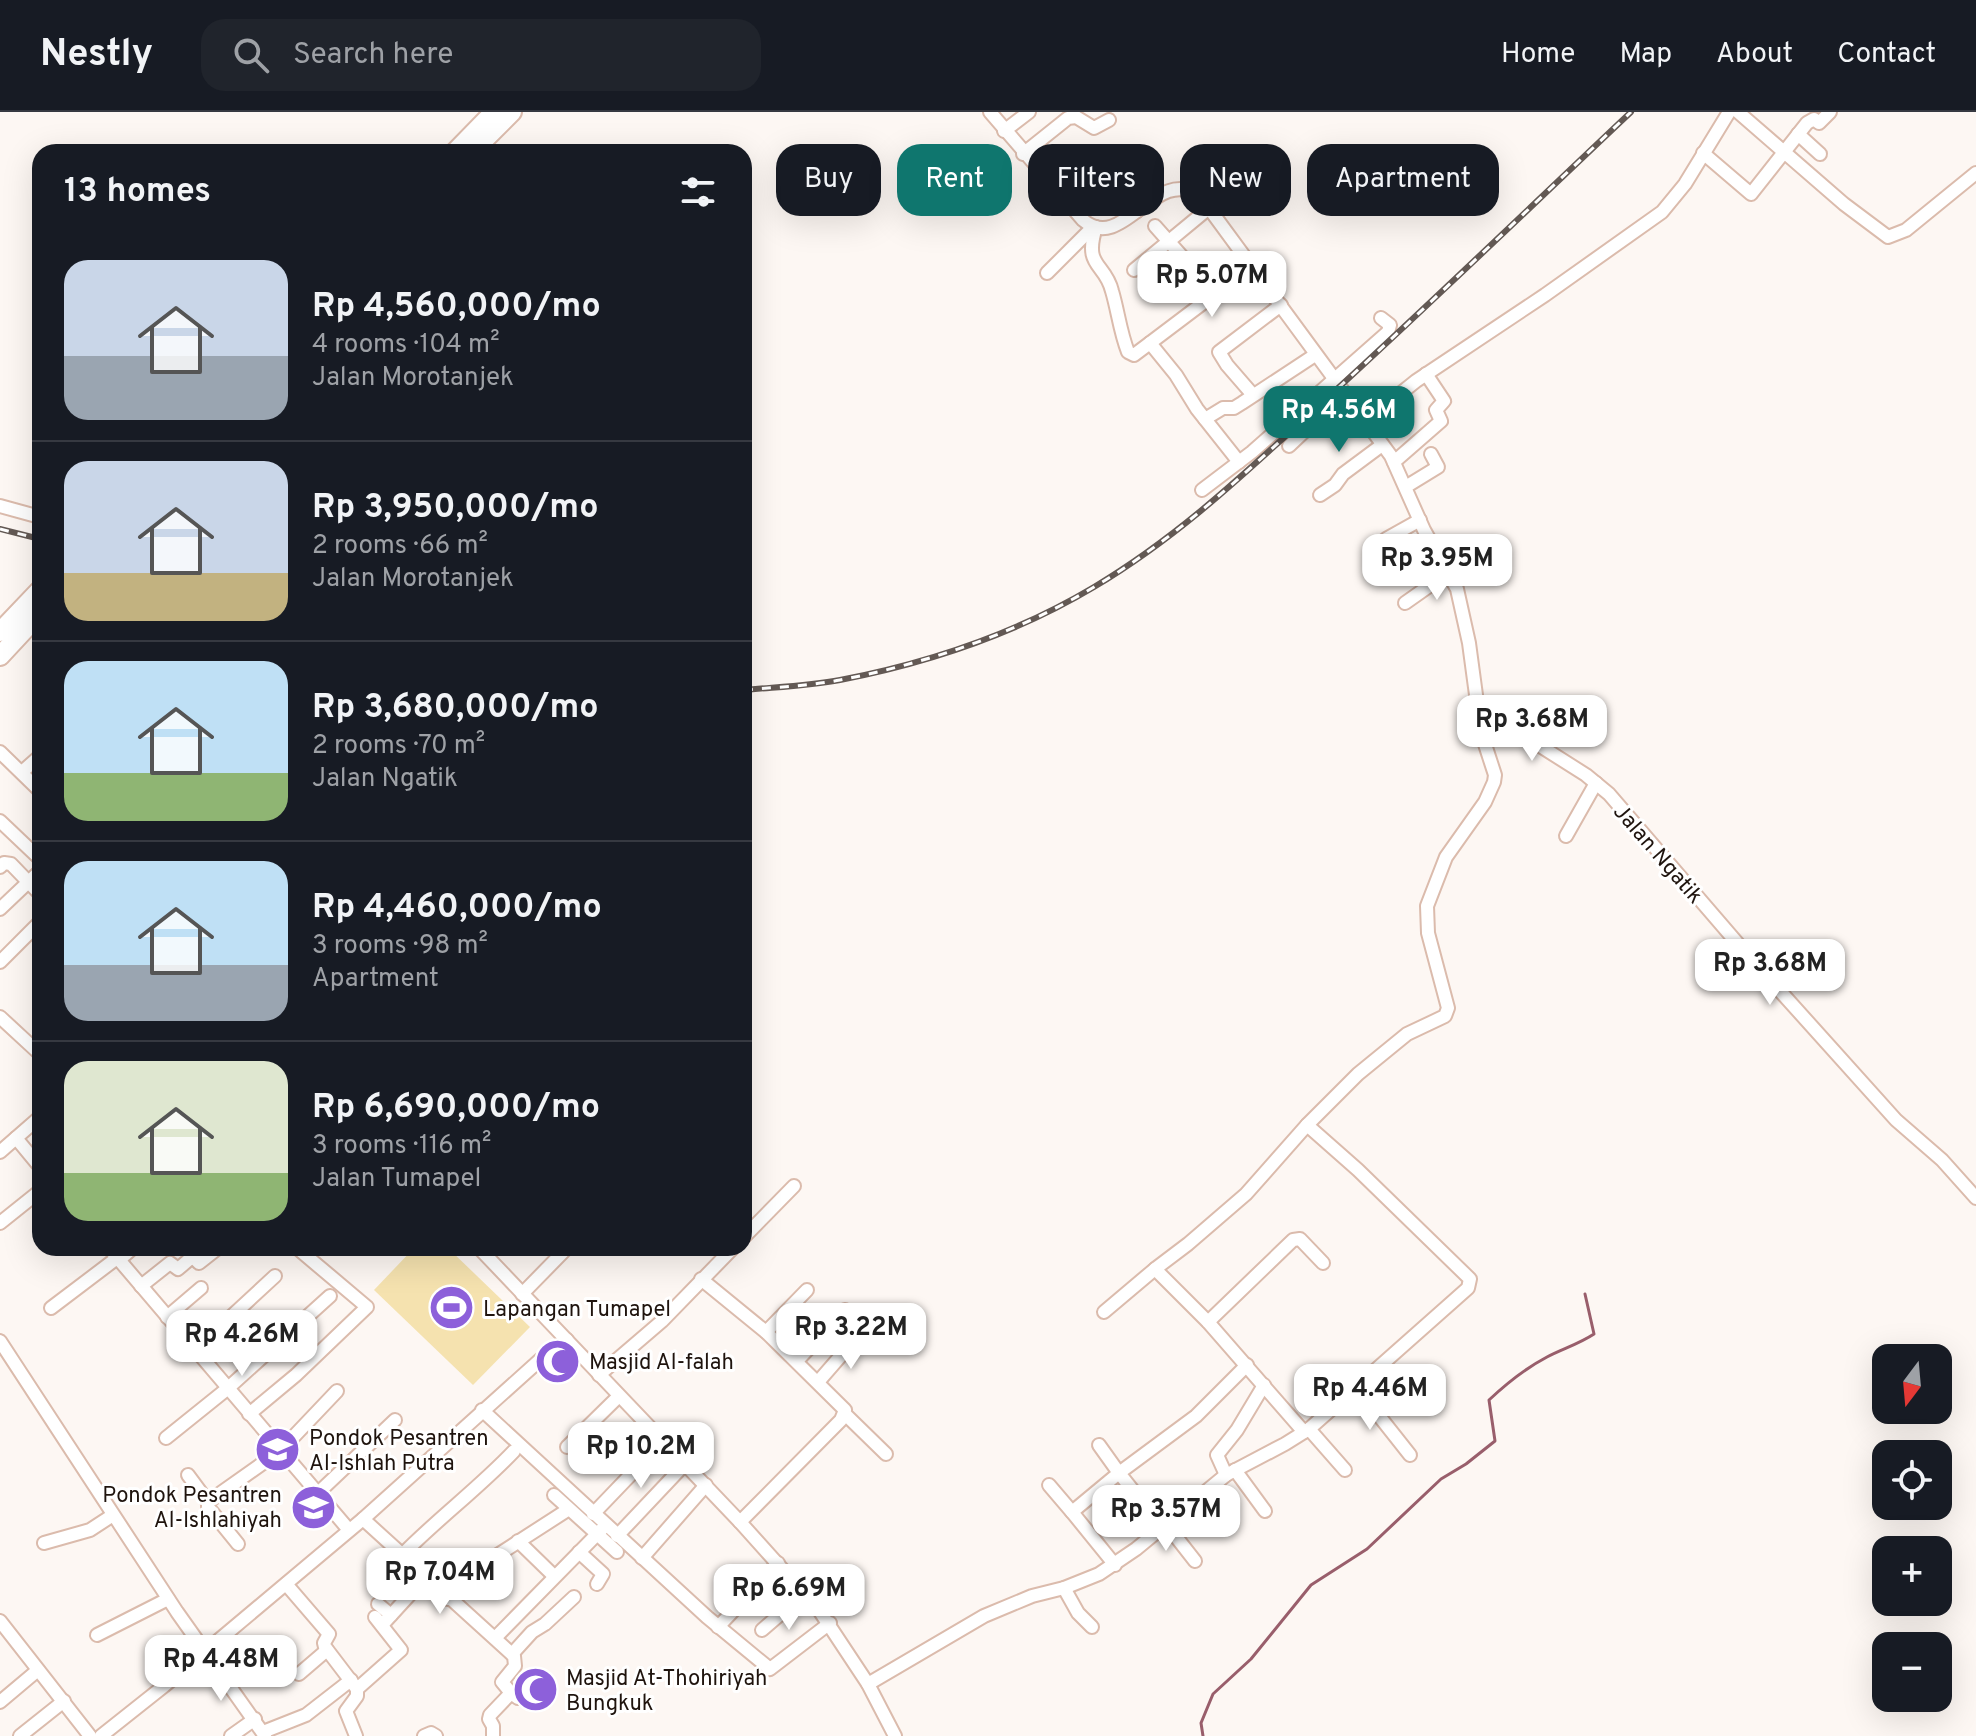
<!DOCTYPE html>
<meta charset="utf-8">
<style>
body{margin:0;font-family:Overpass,sans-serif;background:#20242c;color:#f1f3f6;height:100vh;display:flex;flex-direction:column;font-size:30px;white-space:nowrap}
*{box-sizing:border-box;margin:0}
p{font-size:26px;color:#9ea1a6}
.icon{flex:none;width:44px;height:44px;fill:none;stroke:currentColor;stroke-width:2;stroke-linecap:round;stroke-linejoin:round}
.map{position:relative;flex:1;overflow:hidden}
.side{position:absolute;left:32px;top:32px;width:720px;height:1112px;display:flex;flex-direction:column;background:#171b24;border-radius:24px;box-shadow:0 8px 32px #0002}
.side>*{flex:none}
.hud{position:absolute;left:776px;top:32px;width:760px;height:72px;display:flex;gap:16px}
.needle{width:52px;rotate:196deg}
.tools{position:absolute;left:1872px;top:1232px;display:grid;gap:16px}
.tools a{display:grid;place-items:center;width:80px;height:80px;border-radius:16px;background:#171b24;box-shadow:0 8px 32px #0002;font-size:40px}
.price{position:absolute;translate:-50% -68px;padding:0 18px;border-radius:16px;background:#fff;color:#222;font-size:26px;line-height:52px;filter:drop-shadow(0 2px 4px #0008)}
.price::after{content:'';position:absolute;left:50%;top:48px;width:24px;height:18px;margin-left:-12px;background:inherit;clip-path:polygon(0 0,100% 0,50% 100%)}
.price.current{background:#0f766e;color:#fff}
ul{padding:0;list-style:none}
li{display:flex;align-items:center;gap:24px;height:200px;padding:0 32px}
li+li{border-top:2px solid #363941}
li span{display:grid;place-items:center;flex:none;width:224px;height:160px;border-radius:24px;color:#555}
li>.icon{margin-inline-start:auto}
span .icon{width:96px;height:96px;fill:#fffc;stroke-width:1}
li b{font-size:34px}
h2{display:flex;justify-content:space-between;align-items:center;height:96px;padding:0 32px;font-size:34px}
.tag{padding:0 28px;border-radius:24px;background:#171b24;box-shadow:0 8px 32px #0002;font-size:28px;line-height:72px}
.tag.current{background:#0f766e;color:#fff}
header{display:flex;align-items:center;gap:48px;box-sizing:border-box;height:112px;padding:0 40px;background:#171b24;border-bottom:2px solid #363941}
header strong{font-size:38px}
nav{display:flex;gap:44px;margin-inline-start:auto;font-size:28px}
.search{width:560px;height:72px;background:#20242c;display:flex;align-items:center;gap:20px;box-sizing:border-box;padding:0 28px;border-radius:24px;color:#9ea1a6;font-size:30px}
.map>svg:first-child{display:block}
.green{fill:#f5e2af}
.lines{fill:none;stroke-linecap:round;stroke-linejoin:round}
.stream{stroke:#995e6b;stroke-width:3}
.minor-casing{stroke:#dbbbac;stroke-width:16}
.highway-casing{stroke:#dbbbac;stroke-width:22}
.minor{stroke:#fff;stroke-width:12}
.highway{stroke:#fff;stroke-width:18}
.rail-casing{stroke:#635954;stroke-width:6}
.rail{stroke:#fff;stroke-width:3;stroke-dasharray:9;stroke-linecap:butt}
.labels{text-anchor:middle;stroke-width:6;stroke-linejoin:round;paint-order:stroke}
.street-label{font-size:22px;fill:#1f140e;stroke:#fff}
.poi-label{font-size:22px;fill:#1f140e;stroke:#fff;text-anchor:start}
</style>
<header>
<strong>Nestly</strong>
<div class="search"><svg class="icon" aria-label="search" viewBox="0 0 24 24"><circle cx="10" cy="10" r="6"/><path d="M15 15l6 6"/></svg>Search here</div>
<nav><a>Home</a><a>Map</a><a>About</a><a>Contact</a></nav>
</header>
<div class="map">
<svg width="1976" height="1624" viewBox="0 0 1976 1624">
<rect width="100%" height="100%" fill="#fdf7f3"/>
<path class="green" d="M 414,1136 L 448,1136 L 530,1215 L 473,1273 L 374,1178 Z"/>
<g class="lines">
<path class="stream" d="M 1203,1624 L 1201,1611 L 1213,1582 L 1251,1547 L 1311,1473 L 1367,1437 L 1441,1367 L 1466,1352 L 1495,1329 L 1489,1288 C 1506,1272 1526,1256 1547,1245 C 1562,1237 1579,1232 1594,1222 L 1585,1182"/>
<defs>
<g id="minor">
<path d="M 990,0 L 1083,108 C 1123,143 1155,52 1200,84 L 1391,344 L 1424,418 L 1457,477 L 1469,531 L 1481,620 L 1495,663 L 1494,670 L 1485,690 L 1446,745 L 1427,794 L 1428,821 L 1448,896 L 1445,904 L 1407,922 L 1358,962 L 1307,1013 L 1246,1082 L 1188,1132 L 1155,1157 L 1208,1210 L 1304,1320"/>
<path d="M 1738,0 L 1844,92 L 1888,125 L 1906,118 L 1976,61"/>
<path d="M 1004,19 L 1029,0"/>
<path d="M 1798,22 L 1820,42"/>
<path d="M 1703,41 L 1751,82 L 1807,11 L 1814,7 L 1819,11 L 1830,0"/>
<path d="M 1023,42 L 1068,6 L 1076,5 L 1094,16 L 1109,8"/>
<path d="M 1113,47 L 1096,64 L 1137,99"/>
<path d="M 1155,114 L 1202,167 L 1212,184"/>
<path d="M 1096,115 C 1083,156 1105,150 1112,179 C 1118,199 1120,220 1128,240 L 1134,243 L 1150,231 L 1176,263 L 1197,297 L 1239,350"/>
<path d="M 1134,158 L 1209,96"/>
<path d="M 1047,161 L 1093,115"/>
<path d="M 1150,231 L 1252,154"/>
<path d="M 1253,283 L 1227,253 L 1219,240 L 1281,193"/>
<path d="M 1205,307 L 1223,296 L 1234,296 L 1242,291 L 1315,243"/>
<path d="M 1365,310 L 1416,269 L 1545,183 L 1662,100 L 1685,72 L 1729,0"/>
<path d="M 1289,334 L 1345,281"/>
<path d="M 1394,350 L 1441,309 L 1436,298 L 1444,289 L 1426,262"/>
<path d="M 1407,374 L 1438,355 L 1431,342"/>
<path d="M 1202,378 L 1252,340 L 1388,220 L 1390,213 L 1381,206"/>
<path d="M 1320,383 L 1335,373 L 1343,362 L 1382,333"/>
<path d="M 0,394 L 40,405"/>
<path d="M 1386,427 L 1420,408"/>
<path d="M 1405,491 L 1449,460"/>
<path d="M 1479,606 L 1515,618 L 1586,663 L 1609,682 L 1745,840 L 1896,1008 L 1942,1048 L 1976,1086"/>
<path d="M 0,640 L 40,679"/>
<path d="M 22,660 L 40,644"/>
<path d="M 0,709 L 40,747"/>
<path d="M 1566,724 L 1596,671"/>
<path d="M 0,755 L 4,751 L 11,752 L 40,782"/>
<path d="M 0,797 L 40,759"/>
<path d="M 0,850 L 40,810"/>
<path d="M 0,905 L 40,942"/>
<path d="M 16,1026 L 40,1055"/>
<path d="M 0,1040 L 40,1005"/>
<path d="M 0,1111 L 40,1079"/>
<path d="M 744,1125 L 794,1074"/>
<path d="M 109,1136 L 349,1418"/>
<path d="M 184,1136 L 199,1151 L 218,1136"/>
<path d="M 479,1136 L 740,1410 L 819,1498 L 868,1572 L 895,1624"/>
<path d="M 119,1148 L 133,1136"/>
<path d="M 701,1167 L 766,1220 L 845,1298 L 841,1308 L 740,1410"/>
<path d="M 141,1174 L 170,1151 L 178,1157 L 192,1145"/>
<path d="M 522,1182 L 567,1136"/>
<path d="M 51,1196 L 117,1146"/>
<path d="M 1104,1200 L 1155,1157"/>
<path d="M 167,1205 L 201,1176"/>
<path d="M 1208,1210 L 1293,1128 L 1300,1127 L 1323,1151"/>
<path d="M 766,1220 L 807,1178"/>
<path d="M 0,1229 L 177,1500 L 265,1624"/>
<path d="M 195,1238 L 275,1164"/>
<path d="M 797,1249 L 845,1198"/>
<path d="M 599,1263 L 662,1209 L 733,1136"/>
<path d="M 818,1270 L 858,1224"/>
<path d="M 1357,1276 L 1410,1343"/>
<path d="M 482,1298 L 707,1505 L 770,1557 L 830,1511"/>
<path d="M 249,1302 L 296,1263 L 367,1195 L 297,1136"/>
<path d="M 845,1302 L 886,1342"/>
<path d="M 1309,1317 L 1345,1358"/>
<path d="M 166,1326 L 227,1277 L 330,1184"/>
<path d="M 567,1335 L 619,1284"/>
<path d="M 1235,1358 L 1265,1399"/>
<path d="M 188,1363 L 208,1390"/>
<path d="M 1226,1363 L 1217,1343 L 1237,1318 L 1264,1273"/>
<path d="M 1049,1373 L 1072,1400 L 1119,1361 L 1099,1333"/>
<path d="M 317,1382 L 395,1308"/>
<path d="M 554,1383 L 617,1440"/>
<path d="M 1072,1400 L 1115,1453"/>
<path d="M 593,1402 L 663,1329"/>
<path d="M 363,1407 L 514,1544 L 515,1554 L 502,1570 L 511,1581"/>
<path d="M 1166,1412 L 1195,1449"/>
<path d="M 1162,1415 L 1119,1361 L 1196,1304 L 1247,1253"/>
<path d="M 617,1424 L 685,1352"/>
<path d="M 518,1429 L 554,1464"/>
<path d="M 44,1431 L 90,1418 L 113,1403"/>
<path d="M 238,1432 L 208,1395 L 208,1390 L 280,1339 L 337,1279"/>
<path d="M 579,1440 L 603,1462 L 597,1472"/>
<path d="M 401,1444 C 437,1407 478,1377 514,1339"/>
<path d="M 642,1446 L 706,1373"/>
<path d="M 286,1472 L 329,1522 L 324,1531 L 325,1535 L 357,1577 L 357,1584 L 346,1599 L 356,1624"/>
<path d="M 1064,1476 L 1078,1501 L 1092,1515"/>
<path d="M 448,1487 L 493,1446 L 569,1397"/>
<path d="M 378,1492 L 391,1503"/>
<path d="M 0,1509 L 90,1624"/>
<path d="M 382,1513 L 425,1466"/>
<path d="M 718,1515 L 778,1451"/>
<path d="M 762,1518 L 805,1481"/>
<path d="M 97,1523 L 168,1487"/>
<path d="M 495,1526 L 606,1413"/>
<path d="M 512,1542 L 532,1520 L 545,1512 L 574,1485"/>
<path d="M 299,1562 L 327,1538"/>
<path d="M 868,1572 L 984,1504 L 1032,1484 L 1064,1476 L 1099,1462 L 1136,1437 L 1226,1363 L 1285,1332 L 1309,1317 L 1468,1176 L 1470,1167 L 1358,1058 L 1307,1013"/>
<path d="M 357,1577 L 401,1538 L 375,1505"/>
<path d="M 0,1590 L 38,1558"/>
<path d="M 263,1620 L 306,1603 L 351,1568"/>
<path d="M 20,1624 L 64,1589"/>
<path d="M 101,1624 L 164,1574 L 363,1407 L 541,1247 L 567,1228"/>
<path d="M 231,1624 L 255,1607"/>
<path d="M 424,1624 L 431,1621 L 436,1624"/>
<path d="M 493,1624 L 493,1614 L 489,1607 L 490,1603 L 511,1581 L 518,1586"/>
</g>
<g id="highway">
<path d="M 455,40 L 494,0"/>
<path d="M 472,40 L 512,0"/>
<path d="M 0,520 L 40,478"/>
<path d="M 0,544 L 40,501"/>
</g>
</defs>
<use href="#minor" class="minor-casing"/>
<use href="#highway" class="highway-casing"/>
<use href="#minor" class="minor"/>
<use href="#highway" class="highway"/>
<defs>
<g id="rail">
<path d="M 0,417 L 40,427"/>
<path d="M 744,578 C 776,575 809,574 840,568 C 928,551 1017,521 1094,475 C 1178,425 1243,363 1314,298 C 1422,200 1526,99 1631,0"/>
</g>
</defs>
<use href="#rail" class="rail-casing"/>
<use href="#rail" class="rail"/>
</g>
<defs>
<symbol id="stadium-disc" viewBox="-11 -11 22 22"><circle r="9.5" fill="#8d60da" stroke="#fff"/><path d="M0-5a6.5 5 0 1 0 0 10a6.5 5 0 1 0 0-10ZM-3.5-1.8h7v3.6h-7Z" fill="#fff"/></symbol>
<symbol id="mosque-disc" viewBox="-11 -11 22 22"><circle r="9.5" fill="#8d60da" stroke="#fff"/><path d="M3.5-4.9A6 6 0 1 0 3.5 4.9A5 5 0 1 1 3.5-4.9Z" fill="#fff"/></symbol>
<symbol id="school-disc" viewBox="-11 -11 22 22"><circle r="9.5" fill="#8d60da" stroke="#fff"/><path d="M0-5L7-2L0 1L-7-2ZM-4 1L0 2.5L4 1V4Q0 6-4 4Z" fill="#fff"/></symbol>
</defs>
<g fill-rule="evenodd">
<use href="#stadium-disc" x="426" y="1170" width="51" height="51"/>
<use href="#mosque-disc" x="532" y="1224" width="51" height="51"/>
<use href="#school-disc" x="252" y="1312" width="51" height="51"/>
<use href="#school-disc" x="288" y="1370" width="51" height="51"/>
<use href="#mosque-disc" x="510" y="1552" width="51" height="51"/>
</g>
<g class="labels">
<g class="street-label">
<text transform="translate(1659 741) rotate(49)" y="8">Jalan Ngatik</text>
</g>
<g class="poi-label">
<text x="483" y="1204">Lapangan Tumapel</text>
<text x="589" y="1257">Masjid Al-falah</text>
<text x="309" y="1333">Pondok Pesantren<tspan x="309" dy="25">Al-Ishlah Putra</tspan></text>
<text x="282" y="1390" text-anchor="end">Pondok Pesantren<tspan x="282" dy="25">Al-Ishlahiyah</tspan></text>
<text x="566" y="1573">Masjid At-Thohiriyah<tspan x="566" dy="25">Bungkuk</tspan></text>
</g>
</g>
</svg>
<div class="tools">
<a><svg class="needle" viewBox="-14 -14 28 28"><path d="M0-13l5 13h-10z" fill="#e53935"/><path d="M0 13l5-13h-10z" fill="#9ea1a6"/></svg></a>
<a><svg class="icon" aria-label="locate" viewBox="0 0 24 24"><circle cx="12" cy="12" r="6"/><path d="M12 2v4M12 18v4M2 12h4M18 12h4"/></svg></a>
<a>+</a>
<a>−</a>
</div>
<b class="price" style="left:1212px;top:207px">Rp 5.07M</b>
<b class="price current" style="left:1339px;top:342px">Rp 4.56M</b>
<b class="price" style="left:1437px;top:490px">Rp 3.95M</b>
<b class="price" style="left:1532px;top:651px">Rp 3.68M</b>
<b class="price" style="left:1770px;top:895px">Rp 3.68M</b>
<b class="price" style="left:851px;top:1259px">Rp 3.22M</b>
<b class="price" style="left:242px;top:1266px">Rp 4.26M</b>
<b class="price" style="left:1370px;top:1320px">Rp 4.46M</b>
<b class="price" style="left:641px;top:1378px">Rp 10.2M</b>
<b class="price" style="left:1166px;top:1441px">Rp 3.57M</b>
<b class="price" style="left:440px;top:1504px">Rp 7.04M</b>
<b class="price" style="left:789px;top:1520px">Rp 6.69M</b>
<b class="price" style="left:221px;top:1591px">Rp 4.48M</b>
<div class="hud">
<a class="tag">Buy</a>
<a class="tag current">Rent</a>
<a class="tag">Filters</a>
<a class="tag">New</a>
<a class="tag">Apartment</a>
</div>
<section class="side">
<h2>13 homes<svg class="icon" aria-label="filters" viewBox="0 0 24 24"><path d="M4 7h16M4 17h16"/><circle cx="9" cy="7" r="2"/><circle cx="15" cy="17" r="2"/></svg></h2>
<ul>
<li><span style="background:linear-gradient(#c9d6e8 60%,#9aa5b1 0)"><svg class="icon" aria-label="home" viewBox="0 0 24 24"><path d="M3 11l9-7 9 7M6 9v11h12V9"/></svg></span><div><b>Rp 4,560,000/mo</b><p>4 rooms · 104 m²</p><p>Jalan Morotanjek</p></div></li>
<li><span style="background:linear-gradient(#c9d6e8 70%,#c2b280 0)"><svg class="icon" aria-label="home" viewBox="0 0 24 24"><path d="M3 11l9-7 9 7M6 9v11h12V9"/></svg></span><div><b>Rp 3,950,000/mo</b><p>2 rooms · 66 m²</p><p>Jalan Morotanjek</p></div></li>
<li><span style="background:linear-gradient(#bfe0f5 70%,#8fb573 0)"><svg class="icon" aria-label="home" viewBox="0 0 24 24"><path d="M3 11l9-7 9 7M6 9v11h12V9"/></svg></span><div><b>Rp 3,680,000/mo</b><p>2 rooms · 70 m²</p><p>Jalan Ngatik</p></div></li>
<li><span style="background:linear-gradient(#bfe0f5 65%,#9aa5b1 0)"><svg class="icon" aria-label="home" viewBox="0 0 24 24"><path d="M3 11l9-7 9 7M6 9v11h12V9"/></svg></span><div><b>Rp 4,460,000/mo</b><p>3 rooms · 98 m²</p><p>Apartment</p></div></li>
<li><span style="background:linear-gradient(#dfe7d0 70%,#8fb573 0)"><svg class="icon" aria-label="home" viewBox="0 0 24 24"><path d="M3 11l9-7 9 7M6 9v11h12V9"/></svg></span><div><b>Rp 6,690,000/mo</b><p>3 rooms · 116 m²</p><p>Jalan Tumapel</p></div></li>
</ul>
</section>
</div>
